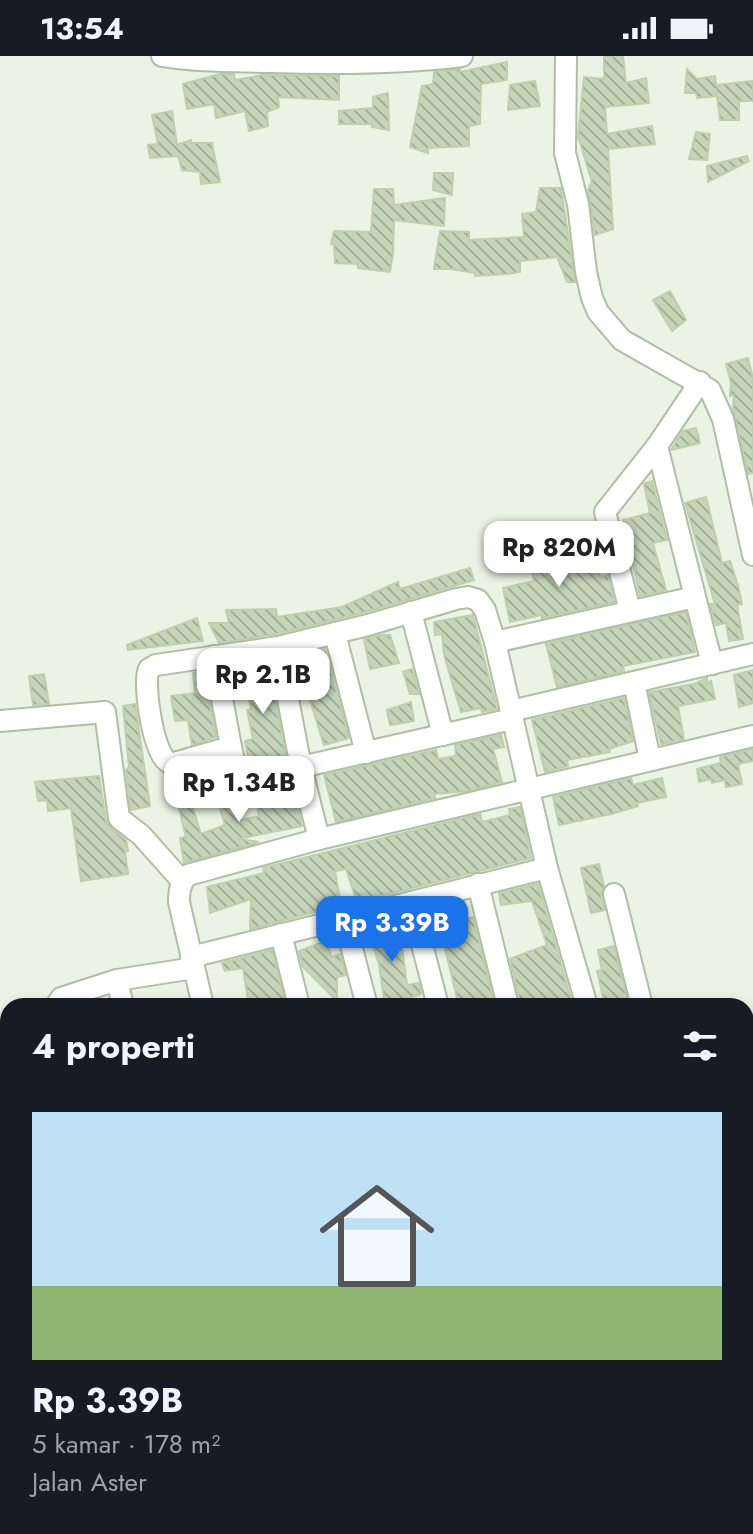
<!DOCTYPE html>
<html lang="id">
<meta charset="utf-8">
<style>
body{margin:0;font-family:Jost,sans-serif;background:#242831;color:#f1f3f6;height:100vh;display:flex;flex-direction:column;font-size:30px;white-space:nowrap}
*{box-sizing:border-box;margin:0}
p{font-size:26px;color:#9ea1a6}
.icon{flex:none;width:44px;height:44px;fill:none;stroke:currentColor;stroke-width:2;stroke-linecap:round;stroke-linejoin:round}
.map{position:relative;flex:1;overflow:hidden}
.drawer{position:absolute;left:0px;top:942px;width:754px;height:536px;display:flex;flex-direction:column;background:#171b24;border-radius:24px 24px 0 0;box-shadow:0 4px 12px #0003}
.drawer>*{flex:none}
.price{position:absolute;translate:-50% -68px;padding:0 18px;border-radius:16px;background:#fff;color:#222;font-size:26px;line-height:52px;filter:drop-shadow(0 2px 4px #0008)}
.price::after{content:'';position:absolute;left:50%;top:48px;width:24px;height:18px;margin-left:-12px;background:inherit;clip-path:polygon(0 0,100% 0,50% 100%)}
.price.active{background:#1a73e8;color:#fff}
ul{padding:0;list-style:none}
li{display:grid;align-content:center;gap:16px;height:424px;padding:0 32px}
li span{display:grid;place-items:center;height:248px;border-radius:0px;color:#555}
li>.icon{margin-inline-start:auto}
span .icon{width:144px;height:144px;fill:#fffc;stroke-width:1}
li b{font-size:34px}
h2{display:flex;justify-content:space-between;align-items:center;height:96px;padding:0 32px;font-size:34px}
.status{display:flex;justify-content:space-between;align-items:center;height:56px;padding:0 40px;background:#171b24;direction:ltr}
.status svg{height:22px;fill:currentColor}
.map>svg:first-child{display:block}
.building{fill:url(#building-back-hatch);stroke:#bdd0ac;stroke-width:2}
.lines{fill:none;stroke-linecap:round;stroke-linejoin:round}
.minor-casing{stroke:#b1bea6;stroke-width:24}
.minor{stroke:#fff;stroke-width:20}
</style>
<div class="status"><b>13:54</b><svg viewBox="0 0 49 12"><path d="M0 12V9h3v3zM5 12V6h3v6zM10 12V3h3v9zM15 12V0h3v12zM26 1h20v11H26zM47 4h2v5h-2z"/></svg></div>
<div class="map">
<svg width="753" height="1478" viewBox="0 0 753 1478">
<defs>
<pattern id="building-back-hatch" width="6" height="6" patternUnits="userSpaceOnUse" patternTransform="scale(2)"><rect width="6" height="6" fill="#c6d5b9"/><path d="M-1 5l2 2M0 0l6 6M5-1l2 2" fill="none" stroke="#a2af97"/></pattern>
</defs>
<rect width="100%" height="100%" fill="#eaf3e4"/>
<g class="building">
<path d="M 604,0 L 623,0 L 626,27 L 646,22 L 649,47 L 605,51 L 607,78 L 652,70 L 655,88 L 608,93 L 613,173 L 595,179 L 588,134 L 592,126 L 578,80 L 584,21 L 604,23 Z"/>
<path d="M 507,6 L 507,24 L 481,28 L 480,68 L 469,70 L 469,90 L 428,92 L 428,97 L 410,91 L 422,30 L 433,28 L 434,16 L 460,13 L 460,16 Z"/>
<path d="M 687,13 L 697,23 L 715,20 L 716,29 L 753,25 L 753,45 L 739,45 L 739,64 L 720,64 L 716,32 L 716,40 L 697,42 L 696,37 L 685,37 Z"/>
<path d="M 220,18 L 234,18 L 235,24 L 263,19 L 339,20 L 339,44 L 278,41 L 279,51 L 267,56 L 268,70 L 249,75 L 245,55 L 216,62 L 214,48 L 187,53 L 183,28 Z"/>
<path d="M 535,25 L 540,50 L 508,54 L 510,29 Z"/>
<path d="M 388,37 L 389,74 L 372,71 L 372,68 L 339,68 L 339,55 L 373,52 L 373,41 Z"/>
<path d="M 172,55 L 177,89 L 191,84 L 191,87 L 212,87 L 220,126 L 201,128 L 200,116 L 182,114 L 178,100 L 150,102 L 148,89 L 158,88 L 152,59 Z"/>
<path d="M 696,76 L 710,78 L 707,104 L 689,103 Z"/>
<path d="M 747,100 L 749,105 L 708,126 L 707,110 Z"/>
<path d="M 434,117 L 453,117 L 452,139 L 433,134 Z"/>
<path d="M 540,132 L 561,132 L 575,226 L 567,226 L 557,201 L 520,205 L 520,216 L 506,218 L 475,220 L 475,217 L 451,213 L 434,213 L 440,175 L 469,176 L 469,184 L 524,181 L 522,158 L 536,156 Z"/>
<path d="M 374,133 L 393,133 L 394,149 L 445,142 L 444,170 L 394,164 L 393,197 L 390,216 L 358,212 L 358,208 L 335,207 L 334,189 L 331,188 L 334,175 L 371,176 Z"/>
<path d="M 670,235 L 686,264 L 672,275 L 653,244 Z"/>
<path d="M 748,302 L 753,322 L 753,417 L 748,418 L 733,353 L 734,339 L 730,340 L 731,327 L 726,308 Z"/>
<path d="M 696,372 L 700,387 L 671,394 L 683,375 Z"/>
<path d="M 652,425 L 667,484 L 653,487 L 666,534 L 640,540 L 623,464 L 650,457 L 644,428 Z"/>
<path d="M 706,441 L 722,507 L 730,505 L 739,533 L 742,548 L 737,549 L 743,583 L 729,585 L 726,567 L 716,569 L 710,548 L 715,548 L 685,447 Z"/>
<path d="M 541,491 L 548,522 L 573,516 L 569,500 L 596,493 L 600,521 L 608,519 L 614,546 L 542,562 L 541,559 L 510,566 L 503,532 L 534,525 L 527,494 Z"/>
<path d="M 470,512 L 474,524 L 365,556 L 276,578 L 219,587 L 209,567 L 229,567 L 226,554 L 276,553 L 277,561 L 342,551 L 398,526 L 400,533 Z"/>
<path d="M 686,556 L 695,596 L 623,610 L 624,615 L 557,631 L 546,588 Z"/>
<path d="M 473,559 L 497,653 L 482,656 L 481,652 L 461,656 L 444,599 L 442,578 L 435,579 L 434,566 Z"/>
<path d="M 197,562 L 203,585 L 128,594 L 127,589 Z"/>
<path d="M 381,579 L 390,579 L 399,607 L 370,613 L 364,583 Z"/>
<path d="M 325,593 L 349,682 L 324,689 L 306,631 L 303,608 L 325,602 L 322,594 Z"/>
<path d="M 268,607 L 286,701 L 249,707 L 245,685 L 253,683 L 247,654 L 251,653 L 242,610 Z"/>
<path d="M 412,613 L 419,638 L 410,638 L 403,616 Z"/>
<path d="M 753,614 L 753,647 L 739,651 L 734,619 Z"/>
<path d="M 204,615 L 216,681 L 192,689 L 188,664 L 175,665 L 171,640 L 195,637 L 193,617 Z"/>
<path d="M 44,618 L 49,648 L 33,649 L 29,620 Z"/>
<path d="M 707,622 L 707,627 L 711,625 L 715,643 L 678,650 L 684,683 L 661,688 L 649,636 L 694,628 Z"/>
<path d="M 624,642 L 633,685 L 609,693 L 610,696 L 567,704 L 568,710 L 545,716 L 532,664 Z"/>
<path d="M 411,646 L 414,665 L 390,669 L 387,654 Z"/>
<path d="M 135,648 L 150,750 L 131,754 L 126,714 L 129,711 L 123,650 Z"/>
<path d="M 501,679 L 504,691 L 493,693 L 502,726 L 467,735 L 434,738 L 435,742 L 336,766 L 324,719 L 436,694 L 438,703 L 456,700 L 455,689 Z"/>
<path d="M 753,693 L 753,705 L 738,708 L 742,728 L 726,731 L 725,724 L 712,727 L 711,723 L 699,726 L 697,713 L 721,707 L 720,701 Z"/>
<path d="M 99,720 L 106,765 L 111,772 L 126,784 L 128,795 L 125,795 L 128,818 L 81,825 L 71,752 L 48,755 L 47,744 L 38,745 L 35,726 Z"/>
<path d="M 631,722 L 633,729 L 662,722 L 666,741 L 637,747 L 638,750 L 611,758 L 559,769 L 553,741 Z"/>
<path d="M 291,726 L 302,770 L 238,783 L 259,786 L 184,807 L 180,782 L 186,781 L 178,748 L 191,746 L 201,778 L 225,769 L 217,743 L 234,738 L 240,764 L 259,760 L 255,738 L 289,732 L 288,727 Z"/>
<path d="M 520,751 L 531,802 L 357,846 L 346,813 L 335,815 L 341,849 L 250,873 L 251,843 L 210,857 L 207,831 L 264,817 L 263,812 L 480,758 L 482,766 L 510,759 L 509,753 Z"/>
<path d="M 599,808 L 604,830 L 601,840 L 605,854 L 591,857 L 581,812 Z"/>
<path d="M 538,828 L 573,950 L 521,950 L 510,903 L 547,889 L 532,845 L 501,849 L 499,837 Z"/>
<path d="M 464,846 L 466,863 L 473,861 L 495,950 L 459,950 L 439,868 L 445,867 L 443,851 Z"/>
<path d="M 390,867 L 391,871 L 399,869 L 407,929 L 419,927 L 421,938 L 385,950 L 379,908 L 366,871 Z"/>
<path d="M 328,884 L 331,901 L 340,898 L 346,919 L 337,921 L 337,945 L 303,911 L 299,895 Z"/>
<path d="M 614,890 L 629,950 L 605,950 L 597,915 L 602,914 L 598,894 Z"/>
<path d="M 272,894 L 286,950 L 249,950 L 243,912 L 225,915 L 222,907 Z"/>
</g>
<g class="lines">
<defs>
<g id="minor">
<path d="M 162,0 C 198,6 235,5 272,6 C 336,8 399,8 462,0"/>
<path d="M 566,0 L 565,97 L 578,148 L 586,216 L 592,242 L 598,256 L 622,284 L 710,334 L 723,363 L 753,499"/>
<path d="M 700,326 L 657,390 L 712,608"/>
<path d="M 630,555 L 605,456 L 657,390"/>
<path d="M 411,556 L 443,679"/>
<path d="M 335,578 L 366,697"/>
<path d="M 495,586 L 695,541"/>
<path d="M 278,591 L 301,711 L 319,783"/>
<path d="M 214,600 L 231,691"/>
<path d="M 634,626 L 650,704"/>
<path d="M 511,655 L 753,598"/>
<path d="M 512,663 L 301,711 L 242,722 L 236,715 L 231,691 C 220,693 176,708 170,707 C 154,704 142,626 149,613 L 156,609 L 278,591 L 368,569 L 456,543 L 468,541 L 478,544 L 485,554 L 495,586 L 547,812 L 587,950"/>
<path d="M 0,665 L 105,656 L 119,762 L 141,779 L 182,825"/>
<path d="M 178,735 L 242,722"/>
<path d="M 478,828 L 508,950"/>
<path d="M 614,838 L 642,950"/>
<path d="M 411,846 L 438,950"/>
<path d="M 344,862 L 367,950"/>
<path d="M 281,878 L 299,950"/>
<path d="M 191,901 L 547,812"/>
<path d="M 117,924 L 123,950"/>
<path d="M 56,950 L 61,942 L 117,924 L 194,912"/>
<path d="M 203,950 L 179,846 C 179,835 180,827 188,819 L 319,783 L 753,680"/>
<path d="M 0,1059 L 8,1093"/>
<path d="M 746,1130 L 753,1161"/>
<path d="M 0,1132 L 8,1130"/>
<path d="M 0,1279 L 8,1276"/>
<path d="M 746,1297 L 753,1297"/>
<path d="M 0,1326 L 8,1352"/>
<path d="M 45,1470 L 47,1478"/>
<path d="M 115,1470 L 118,1478"/>
<path d="M 187,1470 L 190,1478"/>
<path d="M 253,1470 L 256,1478"/>
<path d="M 353,1470 L 355,1478"/>
<path d="M 429,1470 L 432,1478"/>
<path d="M 511,1470 L 513,1478"/>
<path d="M 586,1470 L 588,1478"/>
<path d="M 674,1470 L 676,1478"/>
<path d="M 708,1470 L 709,1478"/>
</g>
</defs>
<use href="#minor" class="minor-casing"/>
<use href="#minor" class="minor"/>
</g>
</svg>
<b class="price" style="left:559px;top:533px">Rp 820M</b>
<b class="price" style="left:263px;top:660px">Rp 2.1B</b>
<b class="price" style="left:239px;top:768px">Rp 1.34B</b>
<b class="price active" style="left:392px;top:908px">Rp 3.39B</b>
<section class="drawer">
<h2>4 properti<svg class="icon" aria-label="filters" viewBox="0 0 24 24"><path d="M4 7h16M4 17h16"/><circle cx="9" cy="7" r="2"/><circle cx="15" cy="17" r="2"/></svg></h2>
<ul>
<li><span style="background:linear-gradient(#bfe0f5 70%,#8fb573 0)"><svg class="icon" aria-label="home" viewBox="0 0 24 24"><path d="M3 11l9-7 9 7M6 9v11h12V9"/></svg></span><div><b>Rp 3.39B</b><p>5 kamar · 178 m²</p><p>Jalan Aster</p></div></li>
</ul>
</section>
</div>
